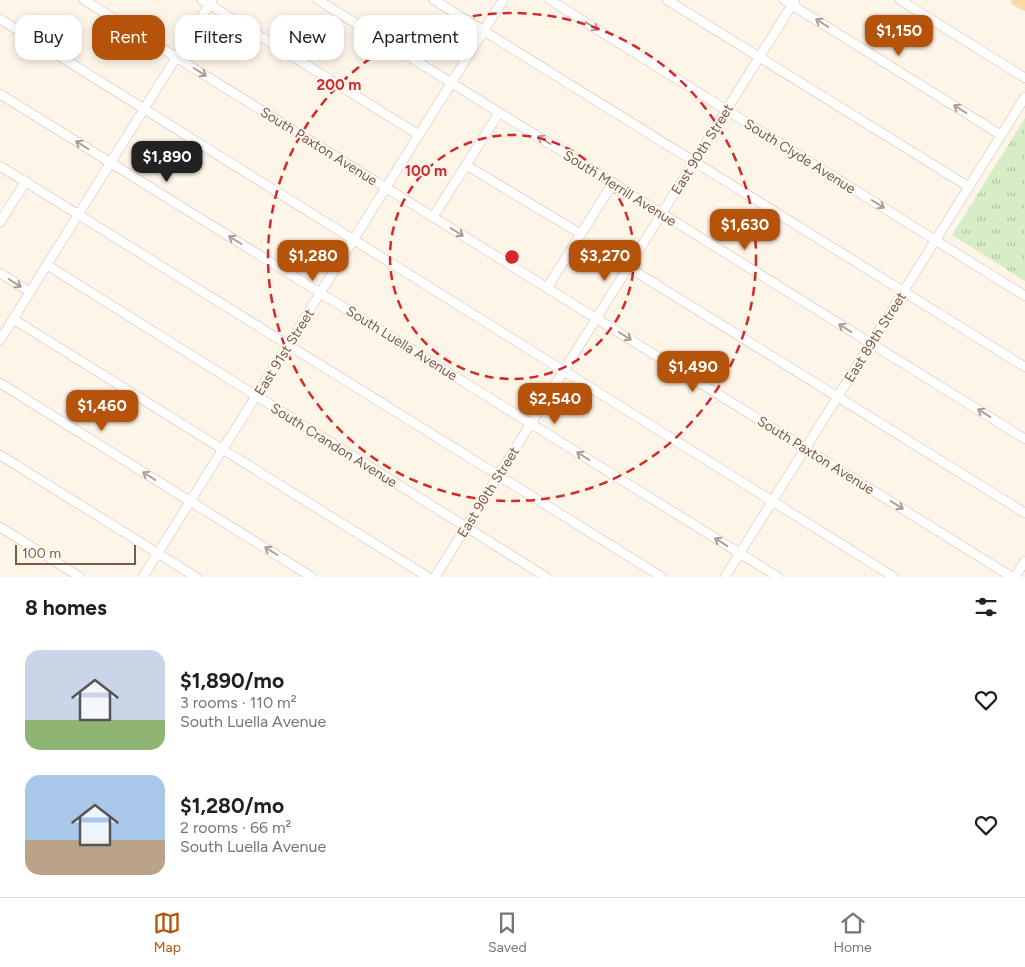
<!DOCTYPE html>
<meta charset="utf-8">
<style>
body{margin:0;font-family:Figtree,sans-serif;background:#f6f6f6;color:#202124;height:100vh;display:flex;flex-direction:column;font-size:19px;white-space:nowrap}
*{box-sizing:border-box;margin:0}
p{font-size:16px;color:#757577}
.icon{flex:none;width:28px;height:28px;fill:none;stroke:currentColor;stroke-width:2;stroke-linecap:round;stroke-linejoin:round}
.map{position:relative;height:577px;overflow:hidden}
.drawer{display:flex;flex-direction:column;background:#fff;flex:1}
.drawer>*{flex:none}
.guide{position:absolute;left:15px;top:15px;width:500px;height:45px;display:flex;gap:10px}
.scale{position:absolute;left:15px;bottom:12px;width:121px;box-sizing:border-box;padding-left:5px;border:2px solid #7b5a4a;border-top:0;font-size:14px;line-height:18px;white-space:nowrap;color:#7b5a4a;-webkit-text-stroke:4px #fff9f0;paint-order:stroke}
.price{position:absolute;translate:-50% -42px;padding:0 11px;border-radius:10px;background:#b45309;color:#fff;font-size:16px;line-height:32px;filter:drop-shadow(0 1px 2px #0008)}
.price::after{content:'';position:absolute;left:50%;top:30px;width:15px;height:11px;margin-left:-8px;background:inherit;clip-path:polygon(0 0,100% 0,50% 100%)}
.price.active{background:#222;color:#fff}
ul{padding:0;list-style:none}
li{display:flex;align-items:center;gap:15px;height:125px;padding:0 25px}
li span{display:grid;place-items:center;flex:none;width:140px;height:100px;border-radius:15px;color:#555}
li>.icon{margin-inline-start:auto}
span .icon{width:60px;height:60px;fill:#fffc;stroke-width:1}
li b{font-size:21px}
h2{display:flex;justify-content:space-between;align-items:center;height:60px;padding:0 25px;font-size:21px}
.pill{padding:0 18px;border-radius:15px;background:#fff;box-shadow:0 2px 8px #0003;font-size:18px;line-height:45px}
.pill.active{background:#b45309;color:#fff}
.dock{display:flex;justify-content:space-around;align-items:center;height:70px;border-top:1px solid #e0e0e0;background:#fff;font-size:14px;color:#757577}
.dock a{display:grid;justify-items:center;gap:2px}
.dock .active{color:#b45309}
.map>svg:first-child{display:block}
.park{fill:url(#park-tufts)}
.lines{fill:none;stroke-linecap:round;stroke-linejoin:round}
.minor-casing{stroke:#d4beb0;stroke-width:10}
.major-casing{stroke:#ddd4d0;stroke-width:11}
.minor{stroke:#fff;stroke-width:9}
.major{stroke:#ffd89e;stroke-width:10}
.oneway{stroke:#b09c92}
.ring{fill:none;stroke:#d62828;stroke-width:2.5;stroke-dasharray:9 6}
.labels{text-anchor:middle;stroke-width:4;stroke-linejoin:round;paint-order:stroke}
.street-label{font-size:14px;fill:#7b5a4a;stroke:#fff9f0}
.centre{fill:#d62828;stroke:#fff9f0;stroke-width:2.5}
.ring-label{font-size:15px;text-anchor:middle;font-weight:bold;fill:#d62828;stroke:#fff9f0;stroke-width:4;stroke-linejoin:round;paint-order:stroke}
</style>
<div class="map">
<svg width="1025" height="577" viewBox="0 0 1025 577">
<defs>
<pattern id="park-tufts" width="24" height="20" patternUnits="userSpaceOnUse" patternTransform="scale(1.25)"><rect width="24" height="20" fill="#d7edc5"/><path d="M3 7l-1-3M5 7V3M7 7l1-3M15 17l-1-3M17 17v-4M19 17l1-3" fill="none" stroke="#b3c3a2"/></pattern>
</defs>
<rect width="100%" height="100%" fill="#fef5e9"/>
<path class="park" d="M 1025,118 L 1025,281 L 952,235 Z"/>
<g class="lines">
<defs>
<g id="minor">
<path d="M 84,0 L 1012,577"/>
<path d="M 202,0 L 419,135"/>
<path d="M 318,0 L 1025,439"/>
<path d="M 434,0 L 1025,367"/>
<path d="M 550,0 L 1025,296"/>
<path d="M 667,0 L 969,187"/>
<path d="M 784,0 L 1001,135"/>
<path d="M 900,0 L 1025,78"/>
<path d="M 0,19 L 894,577"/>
<path d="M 0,94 L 778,577"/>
<path d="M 466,165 L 581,234"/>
<path d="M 0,166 L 662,577"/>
<path d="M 433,217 L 499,113"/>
<path d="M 0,222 L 26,181"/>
<path d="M 47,265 L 546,577"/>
<path d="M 628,267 L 1025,513"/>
<path d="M 0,273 L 30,292"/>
<path d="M 547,288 L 613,183"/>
<path d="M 13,319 L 428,577"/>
<path d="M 0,340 L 212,0"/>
<path d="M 0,383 L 312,577"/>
<path d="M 0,455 L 196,577"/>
<path d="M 0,527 L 80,577"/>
<path d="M 143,577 L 503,0"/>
<path d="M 435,577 L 795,0"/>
<path d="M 725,577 L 1025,97"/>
<path d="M 1015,577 L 1025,561"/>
</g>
<path id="major" d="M 1016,0 L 1025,5"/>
</defs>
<use href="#minor" class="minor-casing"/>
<use href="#major" class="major-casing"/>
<use href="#minor" class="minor"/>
<use href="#major" class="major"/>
</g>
<defs><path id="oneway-shaft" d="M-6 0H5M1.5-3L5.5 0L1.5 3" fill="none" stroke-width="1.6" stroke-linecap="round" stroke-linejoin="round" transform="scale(1.25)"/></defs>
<g class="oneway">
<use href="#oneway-shaft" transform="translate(822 23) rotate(-148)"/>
<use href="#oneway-shaft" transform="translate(592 26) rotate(32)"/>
<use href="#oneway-shaft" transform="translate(200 72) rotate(32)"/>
<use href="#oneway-shaft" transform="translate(960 109) rotate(-148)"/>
<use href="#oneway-shaft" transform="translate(544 140) rotate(-148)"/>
<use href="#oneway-shaft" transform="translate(82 145) rotate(-148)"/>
<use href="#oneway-shaft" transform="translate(878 204) rotate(32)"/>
<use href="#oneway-shaft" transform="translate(457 232) rotate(32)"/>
<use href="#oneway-shaft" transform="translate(235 240) rotate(-148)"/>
<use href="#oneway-shaft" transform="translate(15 283) rotate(32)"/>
<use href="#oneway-shaft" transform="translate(845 328) rotate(-148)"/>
<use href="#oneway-shaft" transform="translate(625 336) rotate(32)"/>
<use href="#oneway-shaft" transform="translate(984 413) rotate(-148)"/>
<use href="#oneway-shaft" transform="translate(583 456) rotate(-148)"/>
<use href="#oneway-shaft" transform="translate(149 476) rotate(-148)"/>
<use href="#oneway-shaft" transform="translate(897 505) rotate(32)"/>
<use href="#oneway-shaft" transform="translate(721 542) rotate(-148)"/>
<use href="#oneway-shaft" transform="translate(271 551) rotate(-148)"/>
</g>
<g class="ring">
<circle cx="512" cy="257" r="122"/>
<circle cx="512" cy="257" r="244"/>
</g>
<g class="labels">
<g class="street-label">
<text transform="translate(319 146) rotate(32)" y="5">South Paxton Avenue</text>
<text transform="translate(702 149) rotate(-58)" y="5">East 90th Street</text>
<text transform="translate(800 156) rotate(32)" y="5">South Clyde Avenue</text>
<text transform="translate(620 188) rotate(32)" y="5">South Merrill Avenue</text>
<text transform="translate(875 337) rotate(-58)" y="5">East 89th Street</text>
<text transform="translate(402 343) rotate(32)" y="5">South Luella Avenue</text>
<text transform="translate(284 352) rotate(-58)" y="5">East 91st Street</text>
<text transform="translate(334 445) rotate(32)" y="5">South Crandon Avenue</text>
<text transform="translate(816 455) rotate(32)" y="5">South Paxton Avenue</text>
<text transform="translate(488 492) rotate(-58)" y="5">East 90th Street</text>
</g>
</g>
<circle cx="512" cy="257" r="8" class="centre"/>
<g class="ring-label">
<text x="339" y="90">200 m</text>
<text x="426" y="176">100 m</text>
</g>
</svg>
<div class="scale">100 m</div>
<b class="price" style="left:899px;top:57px">$1,150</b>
<b class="price active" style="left:167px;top:183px">$1,890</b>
<b class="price" style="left:745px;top:251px">$1,630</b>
<b class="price" style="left:313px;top:282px">$1,280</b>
<b class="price" style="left:605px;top:282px">$3,270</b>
<b class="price" style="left:693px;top:393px">$1,490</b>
<b class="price" style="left:555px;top:425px">$2,540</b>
<b class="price" style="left:102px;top:432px">$1,460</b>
<div class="guide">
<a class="pill">Buy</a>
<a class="pill active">Rent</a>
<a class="pill">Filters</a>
<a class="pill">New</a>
<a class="pill">Apartment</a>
</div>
</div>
<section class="drawer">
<h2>8 homes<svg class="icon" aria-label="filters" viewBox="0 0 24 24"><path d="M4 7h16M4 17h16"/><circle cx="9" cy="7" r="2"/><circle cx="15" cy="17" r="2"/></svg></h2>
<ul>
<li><span style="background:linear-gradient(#c9d6e8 70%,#8fb573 0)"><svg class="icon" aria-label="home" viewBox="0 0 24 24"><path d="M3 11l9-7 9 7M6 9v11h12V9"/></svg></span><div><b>$1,890/mo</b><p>3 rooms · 110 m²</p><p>South Luella Avenue</p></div><svg class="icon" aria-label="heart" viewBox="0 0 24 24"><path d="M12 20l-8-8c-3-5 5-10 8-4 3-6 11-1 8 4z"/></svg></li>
<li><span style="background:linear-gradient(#a9c7e8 65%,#b9a48a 0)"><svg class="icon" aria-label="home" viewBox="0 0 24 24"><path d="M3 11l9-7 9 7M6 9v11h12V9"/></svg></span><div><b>$1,280/mo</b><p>2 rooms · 66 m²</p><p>South Luella Avenue</p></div><svg class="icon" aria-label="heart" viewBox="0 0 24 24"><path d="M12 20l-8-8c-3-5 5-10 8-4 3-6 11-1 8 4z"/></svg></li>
</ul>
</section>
<nav class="dock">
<a class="active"><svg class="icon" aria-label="map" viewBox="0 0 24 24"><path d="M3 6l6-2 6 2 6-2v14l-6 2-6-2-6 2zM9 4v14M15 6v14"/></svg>Map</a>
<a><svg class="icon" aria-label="saved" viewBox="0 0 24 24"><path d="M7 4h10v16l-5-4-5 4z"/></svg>Saved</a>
<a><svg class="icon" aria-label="home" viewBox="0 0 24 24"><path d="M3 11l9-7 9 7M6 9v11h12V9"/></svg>Home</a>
</nav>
